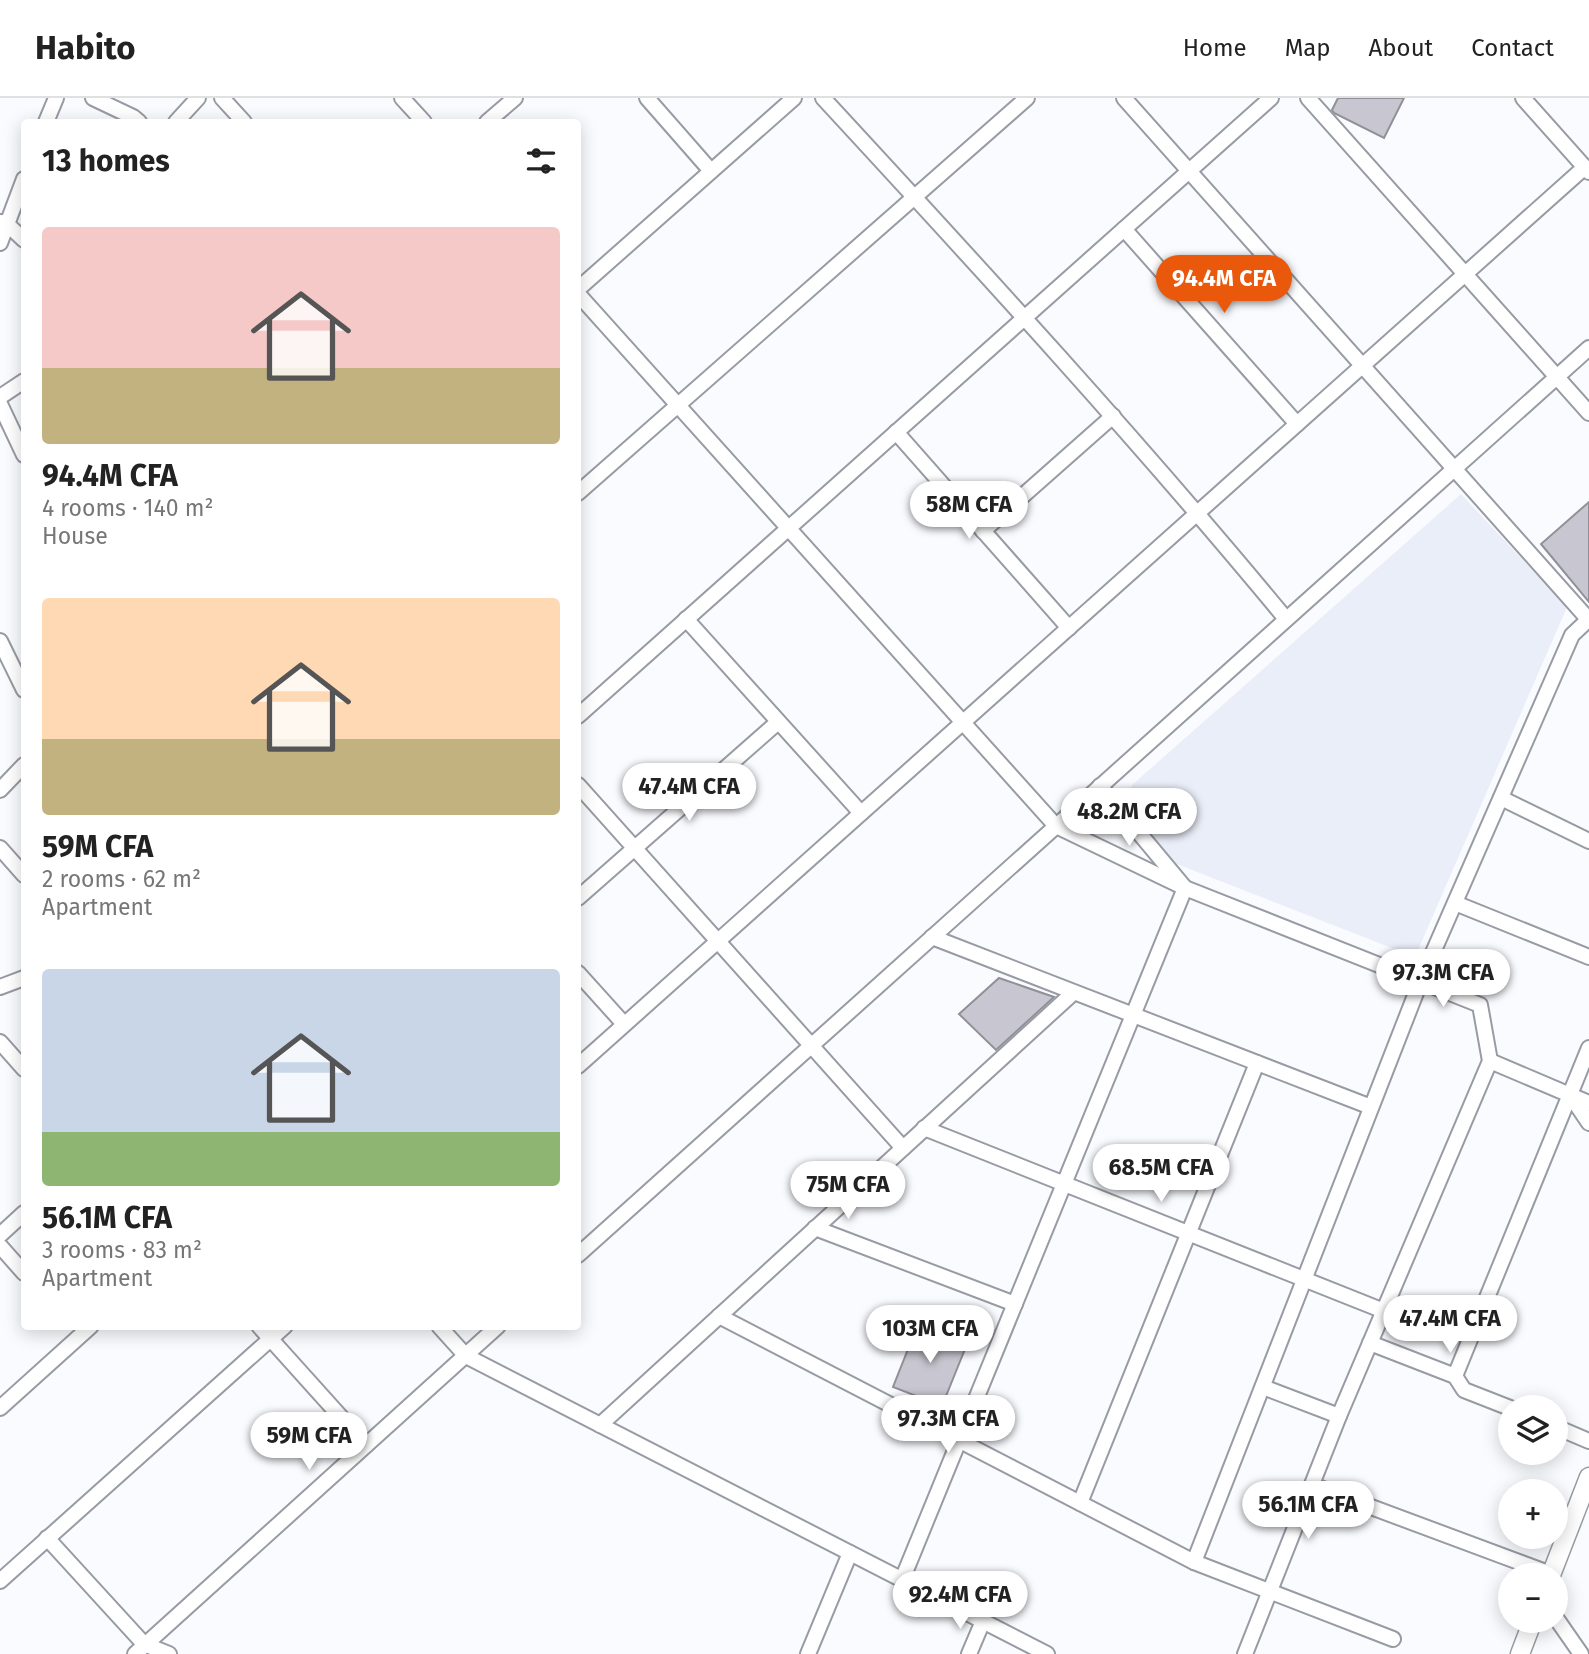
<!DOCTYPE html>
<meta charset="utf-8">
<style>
body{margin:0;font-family:"Fira Sans",sans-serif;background:#f6f6f6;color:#222;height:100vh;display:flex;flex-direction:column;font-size:26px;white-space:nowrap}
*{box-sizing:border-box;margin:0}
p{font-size:23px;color:#767676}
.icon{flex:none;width:38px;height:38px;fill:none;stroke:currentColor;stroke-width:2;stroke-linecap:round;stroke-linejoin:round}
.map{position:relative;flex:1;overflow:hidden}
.drawer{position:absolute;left:21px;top:21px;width:560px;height:1211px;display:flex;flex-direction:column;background:#fff;border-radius:7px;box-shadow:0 4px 18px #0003}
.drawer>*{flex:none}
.controls{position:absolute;left:1498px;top:1297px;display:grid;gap:14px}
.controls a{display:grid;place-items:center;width:70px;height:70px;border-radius:50%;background:#fff;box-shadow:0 4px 18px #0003;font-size:35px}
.price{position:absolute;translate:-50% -60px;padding:0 16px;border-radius:24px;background:#fff;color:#222;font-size:23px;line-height:46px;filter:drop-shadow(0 2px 4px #0008)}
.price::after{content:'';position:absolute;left:50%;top:42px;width:21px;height:16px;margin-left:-10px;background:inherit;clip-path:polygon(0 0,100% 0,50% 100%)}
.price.current{background:#ea580c;color:#fff}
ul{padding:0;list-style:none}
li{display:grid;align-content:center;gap:14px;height:371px;padding:0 21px}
li span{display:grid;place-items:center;height:217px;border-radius:7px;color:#555}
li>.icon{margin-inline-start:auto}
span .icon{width:126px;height:126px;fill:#fffc;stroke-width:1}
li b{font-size:30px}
h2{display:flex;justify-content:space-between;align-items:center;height:84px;padding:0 21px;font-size:30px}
header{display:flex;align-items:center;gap:42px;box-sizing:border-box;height:98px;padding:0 35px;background:#fff;border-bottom:2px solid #e0e0e0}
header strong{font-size:33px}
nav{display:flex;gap:38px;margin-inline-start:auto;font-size:24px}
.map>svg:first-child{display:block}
.built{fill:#eaeef8}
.building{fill:#c8c6d0;stroke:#919099;stroke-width:2}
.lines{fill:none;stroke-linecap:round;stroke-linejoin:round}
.minor-casing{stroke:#979ba3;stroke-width:18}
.tertiary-casing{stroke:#979ba3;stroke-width:21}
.minor{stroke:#fff;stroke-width:14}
.tertiary{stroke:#fff;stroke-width:18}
</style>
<header>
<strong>Habito</strong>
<nav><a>Home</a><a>Map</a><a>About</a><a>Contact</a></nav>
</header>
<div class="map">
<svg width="1589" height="1556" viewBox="0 0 1589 1556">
<rect width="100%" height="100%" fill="#fafbff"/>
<path class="built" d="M 1461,396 L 1567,509 L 1415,859 L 1169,763 L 1129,700 L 1132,687 Z"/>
<g class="building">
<path d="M 1338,0 L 1404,0 L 1384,40 L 1334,15 L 1332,12 Z"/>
<path d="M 1589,404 L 1589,504 L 1541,446 Z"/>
<path d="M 999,880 L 1054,899 L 996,952 L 959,916 Z"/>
<path d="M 918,1226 L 967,1246 L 942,1308 L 893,1289 Z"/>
</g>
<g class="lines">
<defs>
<g id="minor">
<path d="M 93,0 L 133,19 L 139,24"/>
<path d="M 222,0 L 244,24"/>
<path d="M 402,0 L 424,24"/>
<path d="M 647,0 L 711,73"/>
<path d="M 823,0 C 981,171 1138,342 1286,521"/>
<path d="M 1124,0 L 1589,522"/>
<path d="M 1308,0 L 1589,315"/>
<path d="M 1523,0 L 1589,74"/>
<path d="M 46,24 L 56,0"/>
<path d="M 176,24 L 198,0"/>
<path d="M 487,24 L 515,0"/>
<path d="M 1,124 L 7,126 L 24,142"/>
<path d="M 1124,131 L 1297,326"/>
<path d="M 0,145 L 24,81"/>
<path d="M 578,191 L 794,0"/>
<path d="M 578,196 L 1056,728 L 1185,790 L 1480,907 L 1490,963 L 1339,1318 L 1245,1556"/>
<path d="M 0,299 L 24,283"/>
<path d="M 0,306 L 24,357"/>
<path d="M 896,334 L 1069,530"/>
<path d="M 578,395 L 1027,0"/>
<path d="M 983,433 L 1113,318"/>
<path d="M 686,521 L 861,715"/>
<path d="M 0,543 L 24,592"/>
<path d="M 578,618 L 1271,0"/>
<path d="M 578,687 L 903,1050"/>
<path d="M 0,692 L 24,667"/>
<path d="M 1501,700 L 1589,743"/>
<path d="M 0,750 L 24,777"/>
<path d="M 578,800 L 778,624"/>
<path d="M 1455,805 L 1589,859"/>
<path d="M 932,839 L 1371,1009"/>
<path d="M 578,875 L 624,926"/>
<path d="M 0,889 L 24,880"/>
<path d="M 0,944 L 24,971"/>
<path d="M 1490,963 L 1589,1005"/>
<path d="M 578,968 L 1585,69"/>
<path d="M 1570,997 L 1589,1025"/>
<path d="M 924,1030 L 1384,1213"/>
<path d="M 815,1130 L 1015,1206"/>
<path d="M 0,1137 L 24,1115"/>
<path d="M 0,1148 L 24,1175"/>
<path d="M 578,1157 L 1589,250"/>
<path d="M 719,1218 L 1194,1464 L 1393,1541"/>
<path d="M 259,1228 L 366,1347"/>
<path d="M 439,1228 L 466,1258 L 1047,1556"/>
<path d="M 1370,1245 L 1455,1278 L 1464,1292 L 1510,1310"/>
<path d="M 1455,1278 L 1589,950"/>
<path d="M 1263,1289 L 1339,1318"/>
<path d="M 0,1310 L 91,1228"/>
<path d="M 600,1327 L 1073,895"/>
<path d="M 1556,1329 L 1589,1343"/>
<path d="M 1312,1387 L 1551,1476"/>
<path d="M 1080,1405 L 1257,965"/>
<path d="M 47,1440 L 144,1546 L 169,1556"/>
<path d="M 1194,1464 L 1421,882 L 1572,537 L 1589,521"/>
<path d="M 902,1482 L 1185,790 L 1100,688"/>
<path d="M 0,1483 L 285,1228"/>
<path d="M 1556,1520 L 1581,1556"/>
<path d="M 135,1556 L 498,1228"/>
<path d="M 808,1556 L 850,1455"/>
<path d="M 969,1556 L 983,1523"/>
</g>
<g id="tertiary">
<path d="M 1551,1477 L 1589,1379"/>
<path d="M 1520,1556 L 1533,1522"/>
</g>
</defs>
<use href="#minor" class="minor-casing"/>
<use href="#tertiary" class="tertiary-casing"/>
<use href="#minor" class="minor"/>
<use href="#tertiary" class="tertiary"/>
</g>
</svg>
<div class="controls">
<a><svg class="icon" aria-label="layers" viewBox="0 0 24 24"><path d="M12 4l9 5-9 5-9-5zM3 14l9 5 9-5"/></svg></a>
<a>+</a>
<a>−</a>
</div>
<b class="price current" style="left:1224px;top:217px">94.4M CFA</b>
<b class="price" style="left:969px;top:443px">58M CFA</b>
<b class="price" style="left:689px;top:725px">47.4M CFA</b>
<b class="price" style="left:1129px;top:750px">48.2M CFA</b>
<b class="price" style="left:1443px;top:911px">97.3M CFA</b>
<b class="price" style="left:1161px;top:1106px">68.5M CFA</b>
<b class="price" style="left:848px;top:1123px">75M CFA</b>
<b class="price" style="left:1450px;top:1257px">47.4M CFA</b>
<b class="price" style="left:930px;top:1267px">103M CFA</b>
<b class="price" style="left:948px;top:1357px">97.3M CFA</b>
<b class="price" style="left:309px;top:1374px">59M CFA</b>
<b class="price" style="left:1308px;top:1443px">56.1M CFA</b>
<b class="price" style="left:960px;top:1533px">92.4M CFA</b>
<section class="drawer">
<h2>13 homes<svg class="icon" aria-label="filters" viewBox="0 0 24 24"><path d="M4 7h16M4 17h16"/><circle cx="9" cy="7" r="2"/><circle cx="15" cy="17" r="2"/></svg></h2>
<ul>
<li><span style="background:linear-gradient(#f6c9c9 65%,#c2b280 0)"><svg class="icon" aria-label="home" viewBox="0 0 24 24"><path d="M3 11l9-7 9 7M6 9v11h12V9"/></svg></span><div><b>94.4M CFA</b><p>4 rooms · 140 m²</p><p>House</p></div></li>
<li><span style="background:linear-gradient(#ffd9b3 65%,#c2b280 0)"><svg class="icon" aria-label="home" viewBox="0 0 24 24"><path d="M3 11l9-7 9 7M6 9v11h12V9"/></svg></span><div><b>59M CFA</b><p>2 rooms · 62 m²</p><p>Apartment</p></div></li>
<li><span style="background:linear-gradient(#c9d6e8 75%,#8fb573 0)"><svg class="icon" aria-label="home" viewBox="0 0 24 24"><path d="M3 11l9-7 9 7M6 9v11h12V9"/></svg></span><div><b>56.1M CFA</b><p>3 rooms · 83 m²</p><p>Apartment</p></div></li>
</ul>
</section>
</div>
